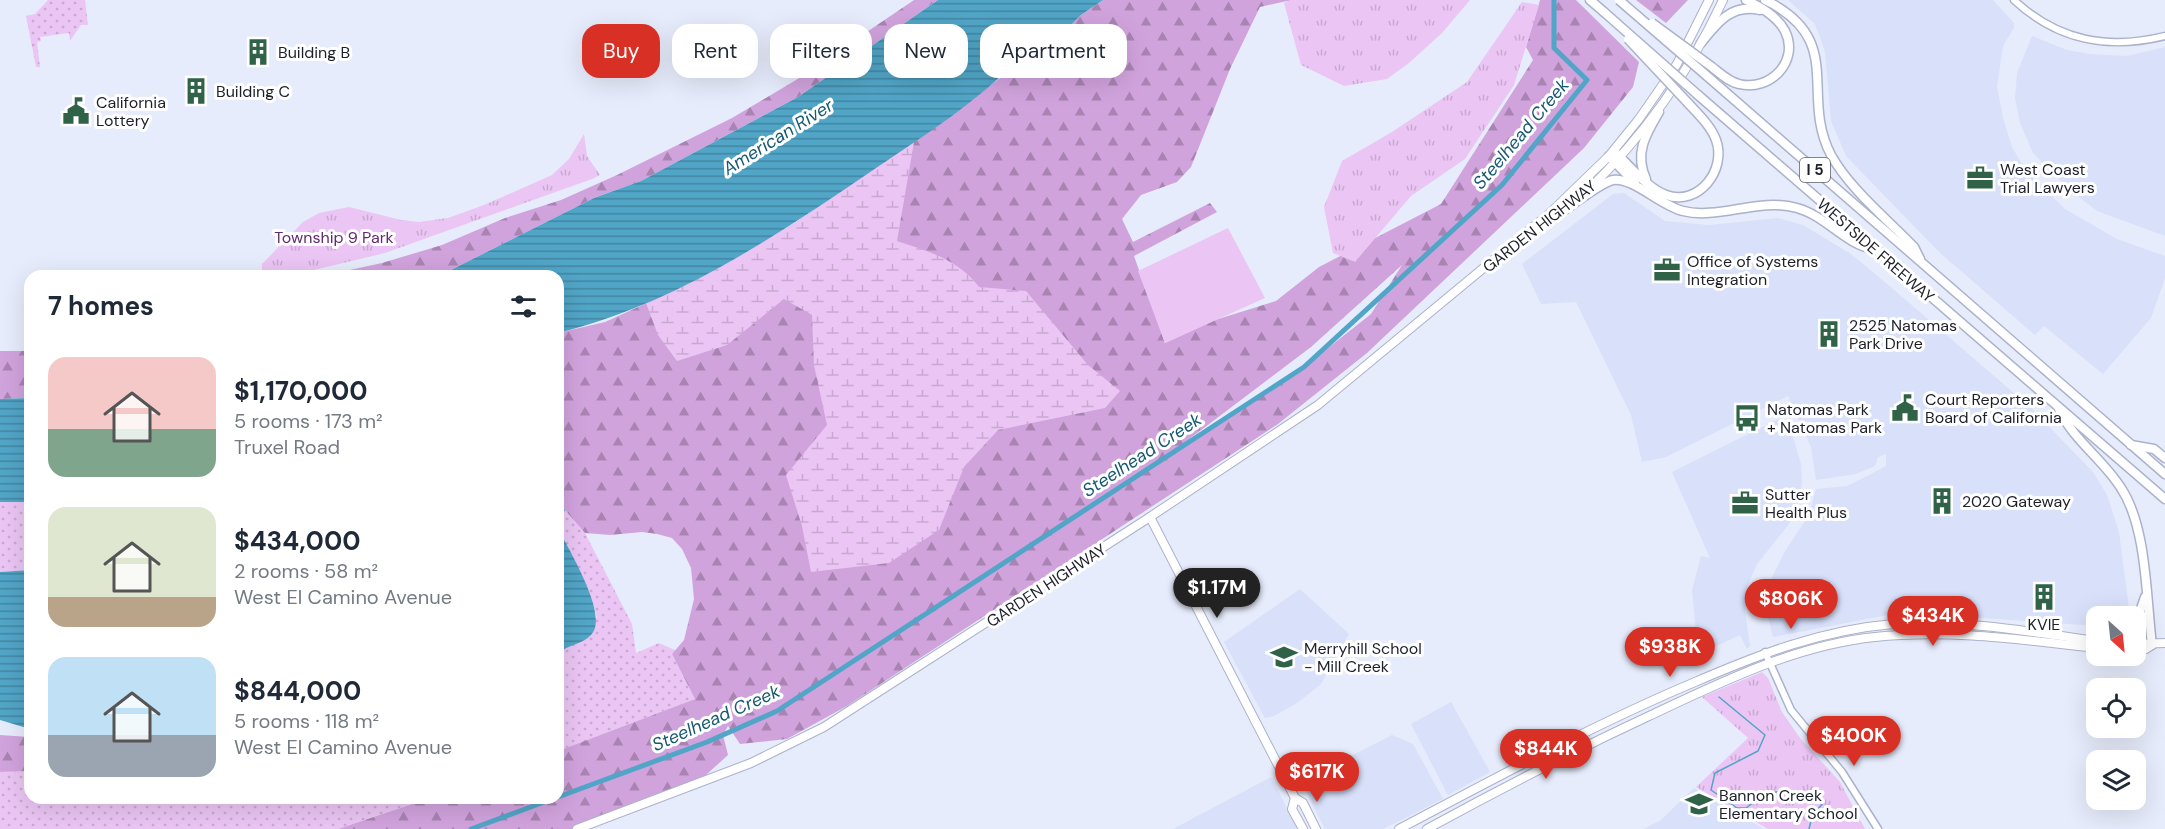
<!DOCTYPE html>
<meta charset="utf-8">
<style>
body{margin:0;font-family:"DM Sans",sans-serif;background:#f2f2f3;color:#1f2937;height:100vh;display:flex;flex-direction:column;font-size:22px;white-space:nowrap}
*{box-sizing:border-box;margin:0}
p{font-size:20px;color:#747a83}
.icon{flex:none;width:33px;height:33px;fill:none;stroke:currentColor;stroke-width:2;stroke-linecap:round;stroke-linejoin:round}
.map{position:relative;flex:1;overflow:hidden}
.sheet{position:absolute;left:24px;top:270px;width:540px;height:534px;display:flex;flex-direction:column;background:#fff;border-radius:18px;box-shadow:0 6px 24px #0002}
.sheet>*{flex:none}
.hud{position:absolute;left:582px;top:24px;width:570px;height:54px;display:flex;gap:12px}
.needle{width:39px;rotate:153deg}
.tools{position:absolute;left:2086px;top:606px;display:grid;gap:12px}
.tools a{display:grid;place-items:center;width:60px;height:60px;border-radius:12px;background:#fff;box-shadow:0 6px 24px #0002;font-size:30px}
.price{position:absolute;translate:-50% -51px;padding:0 14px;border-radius:21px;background:#d93025;color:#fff;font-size:20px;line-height:39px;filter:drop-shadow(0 2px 3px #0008)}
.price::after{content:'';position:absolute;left:50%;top:36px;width:18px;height:14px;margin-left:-9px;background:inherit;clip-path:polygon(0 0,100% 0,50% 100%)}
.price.current{background:#222;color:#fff}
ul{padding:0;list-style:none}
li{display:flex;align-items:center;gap:18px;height:150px;padding:0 24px}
li span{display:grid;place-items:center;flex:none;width:168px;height:120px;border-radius:18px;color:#555}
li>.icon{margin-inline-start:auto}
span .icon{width:72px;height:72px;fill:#fffc;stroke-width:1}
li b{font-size:26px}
h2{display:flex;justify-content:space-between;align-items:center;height:72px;padding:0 24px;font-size:26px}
.chip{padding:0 21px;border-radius:18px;background:#fff;box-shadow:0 6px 24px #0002;font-size:21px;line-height:54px}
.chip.current{background:#d93025;color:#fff}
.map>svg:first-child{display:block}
.built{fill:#d8e0fa}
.grass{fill:url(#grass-dots)}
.forest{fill:url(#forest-firs);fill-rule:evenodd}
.wetland{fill:url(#wetland-marsh)}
.park{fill:url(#park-tufts)}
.garden{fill:#ebc5f4}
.water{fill:url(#water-rules)}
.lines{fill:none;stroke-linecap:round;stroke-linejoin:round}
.stream{stroke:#51a5c7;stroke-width:1.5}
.canal{stroke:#51a5c7;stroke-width:5}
.minor-casing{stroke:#abb2cb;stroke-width:9}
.major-casing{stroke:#abb2cb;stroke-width:10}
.highway-casing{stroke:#abb2cb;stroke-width:11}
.minor{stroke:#fff;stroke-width:6}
.major{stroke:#fff;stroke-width:8}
.highway{stroke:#fff;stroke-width:8}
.highway-bridge-casing{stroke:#abb2cb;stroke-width:11;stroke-linecap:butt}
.highway-bridge{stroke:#fff;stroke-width:8}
.labels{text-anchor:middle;stroke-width:6;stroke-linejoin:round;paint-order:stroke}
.shield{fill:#fff;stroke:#616269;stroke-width:1.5}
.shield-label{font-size:15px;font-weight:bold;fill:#1d1f29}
.poi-label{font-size:16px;fill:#1d1f29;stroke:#fff;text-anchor:start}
.street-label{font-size:16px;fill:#1d1f29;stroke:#fff}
.park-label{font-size:16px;fill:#61296e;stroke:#fff}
.water-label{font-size:18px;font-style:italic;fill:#165972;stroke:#fff}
</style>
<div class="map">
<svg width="2165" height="829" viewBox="0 0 2165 829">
<defs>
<pattern id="grass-dots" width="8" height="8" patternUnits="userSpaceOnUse" patternTransform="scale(1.5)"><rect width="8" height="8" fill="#ebc5f4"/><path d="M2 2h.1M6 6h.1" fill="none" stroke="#c9a9d1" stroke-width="1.8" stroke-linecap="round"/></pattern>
<pattern id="forest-firs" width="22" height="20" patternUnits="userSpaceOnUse" patternTransform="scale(1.5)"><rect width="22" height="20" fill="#d1a3dd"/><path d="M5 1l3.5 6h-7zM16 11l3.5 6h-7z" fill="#a984b3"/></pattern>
<pattern id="wetland-marsh" width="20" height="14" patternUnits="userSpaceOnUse" patternTransform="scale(1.5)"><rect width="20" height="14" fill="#ebc5f4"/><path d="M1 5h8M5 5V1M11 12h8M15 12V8" fill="none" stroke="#c9a9d1"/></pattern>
<pattern id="park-tufts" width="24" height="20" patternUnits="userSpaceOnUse" patternTransform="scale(1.5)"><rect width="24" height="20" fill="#ebc5f4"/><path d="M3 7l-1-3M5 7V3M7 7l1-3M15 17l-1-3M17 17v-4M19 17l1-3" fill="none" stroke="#c9a9d1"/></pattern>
<pattern id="water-rules" width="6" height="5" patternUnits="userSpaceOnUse" patternTransform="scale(1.5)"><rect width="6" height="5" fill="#51a5c7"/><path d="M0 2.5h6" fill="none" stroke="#4386a2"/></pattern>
</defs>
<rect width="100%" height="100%" fill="#e7ecfc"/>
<g class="built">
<path d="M 1788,0 L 1993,0 L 2014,23 L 2014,28 L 2003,46 L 1997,86 L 2003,118 L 2012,147 L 2027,172 L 2065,209 L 2117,239 L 2165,256 L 2165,278 L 2151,318 L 2103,374 L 2044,326 L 2035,335 L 1939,252 L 1846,156 L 1831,121 L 1825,52 L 1819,34 L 1814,23 Z"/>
<path d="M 2032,36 L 2067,50 L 2089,54 L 2127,56 L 2165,47 L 2165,236 L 2097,211 L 2067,188 L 2033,153 L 2020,123 L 2015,98 L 2017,73 Z"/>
<path d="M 1624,193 L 1665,221 L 1709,225 L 1778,218 L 1803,225 L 1851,254 L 1886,283 L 2029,406 L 2093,472 L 2107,495 L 2119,532 L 2130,616 L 2097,616 L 2097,623 L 2084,625 L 1937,615 L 1888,615 L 1773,637 L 1766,609 L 1771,579 L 1785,551 L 1809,515 L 1816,489 L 1847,486 L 1873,473 L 1886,466 L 1886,454 L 1878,457 L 1875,466 L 1856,474 L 1816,480 L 1811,447 L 1788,396 L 1666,457 L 1642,462 L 1631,415 L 1576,302 L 1541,304 L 1522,264 L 1613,194 Z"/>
<path d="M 1780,418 L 1793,437 L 1801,464 L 1802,484 L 1797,507 L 1789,524 L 1757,564 L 1747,587 L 1745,611 L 1750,646 L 1747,649 L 1740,635 L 1706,651 L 1696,632 L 1692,590 L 1701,556 L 1710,558 L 1672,472 Z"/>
<path d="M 1300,589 L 1349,634 L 1321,684 L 1297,703 L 1274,716 L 1265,718 L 1224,642 Z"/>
<path d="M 1451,702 L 1490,772 L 1448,795 L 1411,724 Z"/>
<path d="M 1392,735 L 1413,744 L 1443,799 L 1383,829 L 1325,829 L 1301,782 Z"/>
<path d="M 1271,777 L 1298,829 L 1173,829 Z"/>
<path d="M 1694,788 L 1764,829 L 1644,829 L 1661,820 Z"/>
</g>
<g class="grass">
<path d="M 48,0 L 85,0 L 88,25 L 81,25 L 70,41 L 69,33 L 40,37 L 41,41 L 37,42 L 40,67 L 36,67 L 26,16 L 35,14 Z"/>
<path d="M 0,502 L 30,502 L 30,570 L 0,572 Z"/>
<path d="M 565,510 L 585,533 L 632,624 L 636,653 L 659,643 L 675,650 L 672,654 L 695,699 L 558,751 L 558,652 L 570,645 L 597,617 L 585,582 L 558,528 Z"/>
<path d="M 30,771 L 30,798 L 85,798 L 104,804 L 126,798 L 430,798 L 338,829 L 0,829 L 0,772 Z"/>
</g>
<g class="forest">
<path d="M 914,0 L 938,0 L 798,97 L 641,181 L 594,198 L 439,276 L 322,276 L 382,263 L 442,245 L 505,218 L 561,200 L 617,175 L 732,118 L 796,80 Z"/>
<path d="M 1103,0 L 1335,0 L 1287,1 L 1260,7 L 1230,69 L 1191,167 L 1177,182 L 1141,195 L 1122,219 L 1133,242 L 1210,203 L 1217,212 L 1134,256 L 1165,343 L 1215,320 L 1276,301 L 1319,267 L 1441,204 L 1533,60 L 1526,47 L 1540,0 L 1576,0 L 1639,62 L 1633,87 L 1584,148 L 1367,353 L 1278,424 L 847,706 L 787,739 L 740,744 L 728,726 L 723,735 L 728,755 L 695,785 L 577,829 L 338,829 L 430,798 L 558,798 L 558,751 L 695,699 L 672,654 L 684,640 L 694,599 L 691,568 L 682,549 L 672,538 L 657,534 L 642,532 L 610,535 L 585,533 L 558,502 L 558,333 L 605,322 L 660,297 L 795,223 L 914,142 L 1007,73 L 1029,47 L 1052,44 L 1081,15 ZM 1402,265 L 1371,314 L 1304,367 L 1143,474 L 1311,347 Z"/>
<path d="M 1636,0 L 1688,0 L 1666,23 Z"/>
<path d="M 0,351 L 30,351 L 30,398 L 0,399 Z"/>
<path d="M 0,735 L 30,737 L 30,771 L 0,772 Z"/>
</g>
<path class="wetland" d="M 914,142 L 897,241 C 928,251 959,260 979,287 L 1026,291 L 1088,365 L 1120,391 L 1105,408 L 998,430 L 964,467 L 939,530 L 889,563 L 811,572 L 802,526 L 786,475 L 827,425 L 814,365 L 812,315 L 784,299 L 727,345 L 677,361 L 658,335 L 646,303 L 795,223 Z"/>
<g class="park">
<path d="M 1290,0 L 1470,0 L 1442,33 L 1409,63 L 1387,79 L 1344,86 L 1301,65 L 1284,3 Z"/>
<path d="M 1522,2 L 1539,5 L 1514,85 L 1465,159 L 1411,196 L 1355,262 L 1333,253 L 1324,207 L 1342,161 L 1392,132 L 1467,82 Z"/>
<path d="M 584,134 L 587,156 L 600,175 L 592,179 L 385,253 L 289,276 L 262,276 L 262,264 L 303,222 L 319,213 L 349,207 L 401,220 L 419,222 L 448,218 L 484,205 L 552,175 L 569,159 Z"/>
<path d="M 1762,672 L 1768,678 L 1782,712 L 1800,738 L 1840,782 L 1865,829 L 1768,829 L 1696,787 L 1748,738 L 1702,697 Z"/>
</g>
<path class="garden" d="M 1228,228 L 1265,298 L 1165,343 L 1138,271 Z"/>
<g class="water">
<path d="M 938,0 L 1103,0 L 1081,15 L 1052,44 L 1029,47 C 987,96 929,132 876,168 C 776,236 676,304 558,333 L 558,276 L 439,276 L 594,198 L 641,181 L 798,97 Z"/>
<path d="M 30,398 L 30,502 L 0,502 L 0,399 Z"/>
<path d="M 558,502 L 565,510 L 558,528 C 568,549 610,616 591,635 C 584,643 568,646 558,652 Z"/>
<path d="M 30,570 L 30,729 L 0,720 L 0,572 Z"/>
</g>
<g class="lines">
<path class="stream" d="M 1719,697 L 1765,735 L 1758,751 L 1715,773 L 1711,790 L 1737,808 L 1746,808 C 1773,785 1787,791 1820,794 L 1822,804 L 1812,817 L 1809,829"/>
<g class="canal">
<path d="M 558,797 L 707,742 L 777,711 L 1304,367 L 1502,185 L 1587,80 L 1554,48 L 1554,0"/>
<path d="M 471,829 L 555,798"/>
</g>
<defs>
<g id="minor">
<path d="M 2014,0 C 2058,41 2108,50 2165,36"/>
<path d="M 1765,652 L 1791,710 L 1842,772 L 1878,829"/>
</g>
<g id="major">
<path d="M 1587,191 C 1645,135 1689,73 1723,0"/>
<path d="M 1532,233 L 1559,213"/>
<path d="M 1150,517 L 1295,798 L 1303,803 L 1316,829"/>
<path d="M 2136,644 L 2165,643"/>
<path d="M 2136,650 L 2146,649 L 2152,645"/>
<path d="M 1295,798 L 1292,809 L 1303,829"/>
<path d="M 577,829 L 751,763 L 824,727 L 1150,517 L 1318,405 L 1550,213 L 1609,156 L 1639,119 L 1677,64 L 1709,0"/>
<path d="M 1399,829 C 1496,778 1593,725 1695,682 C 1760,654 1822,630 1893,624 C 1956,619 2033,632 2096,641"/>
<path d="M 1427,829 C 1500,789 1574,751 1649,716 C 1721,682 1796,645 1875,637 C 1948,629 2024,640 2097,648"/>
</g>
<g id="highway">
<path d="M 1590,0 L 1604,12"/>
<path d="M 1765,0 C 1847,40 1799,94 1831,155 C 1849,188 1888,220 1914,247 L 1920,259"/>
<path d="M 1701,43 C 1717,23 1732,3 1760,10"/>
<path d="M 1712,67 C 1721,74 1729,82 1739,84 C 1770,92 1800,61 1785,31 C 1777,16 1761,7 1746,0"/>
<path d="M 1707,76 L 2165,474"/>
<path d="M 1698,95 L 2165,499"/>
<path d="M 1614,151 C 1629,165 1647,188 1666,195 C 1699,207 1727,169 1716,140 C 1711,126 1698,114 1688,103"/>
<path d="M 1609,156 L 1635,183"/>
<path d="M 1646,179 C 1634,153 1646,134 1659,112"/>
<path d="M 1555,217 C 1567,209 1601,182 1613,180 C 1633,177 1661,206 1683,211 C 1719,220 1759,197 1797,208 C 1826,216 1845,244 1873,249"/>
<path d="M 2059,409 C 2073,440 2103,459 2121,488 C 2147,527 2146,598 2152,645"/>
<path d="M 2131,445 L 2154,449 L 2165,458"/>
<path d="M 2136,623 L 2145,597"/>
<path d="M 2091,641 L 2097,639"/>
</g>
</defs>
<use href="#minor" class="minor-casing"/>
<use href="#major" class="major-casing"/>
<use href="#highway" class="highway-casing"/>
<use href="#minor" class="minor"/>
<use href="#major" class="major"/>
<use href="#highway" class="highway"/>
<defs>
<g id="highway-bridge">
<path d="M 1619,0 L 1707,76"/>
<path d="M 1604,12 L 1698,95"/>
<path d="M 1652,23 L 1712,67"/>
<path d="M 1628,39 L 1688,103"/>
</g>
</defs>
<use href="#highway-bridge" class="highway-bridge-casing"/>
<use href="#highway-bridge" class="highway-bridge"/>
</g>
<defs>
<symbol id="building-bare" viewBox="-9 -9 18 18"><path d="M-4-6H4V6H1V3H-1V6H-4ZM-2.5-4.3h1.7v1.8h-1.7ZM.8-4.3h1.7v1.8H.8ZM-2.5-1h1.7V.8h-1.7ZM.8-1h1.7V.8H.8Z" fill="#2f6246" stroke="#fff" stroke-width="2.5" paint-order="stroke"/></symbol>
<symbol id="civic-bare" viewBox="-9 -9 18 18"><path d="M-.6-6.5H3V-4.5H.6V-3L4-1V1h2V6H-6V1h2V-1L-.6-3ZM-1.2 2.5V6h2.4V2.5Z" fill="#2f6246" stroke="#fff" stroke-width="2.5" paint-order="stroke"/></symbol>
<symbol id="office-bare" viewBox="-9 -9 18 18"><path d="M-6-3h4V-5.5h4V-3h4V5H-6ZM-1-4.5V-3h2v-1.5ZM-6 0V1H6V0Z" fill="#2f6246" stroke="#fff" stroke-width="2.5" paint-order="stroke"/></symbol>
<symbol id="bus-bare" viewBox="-9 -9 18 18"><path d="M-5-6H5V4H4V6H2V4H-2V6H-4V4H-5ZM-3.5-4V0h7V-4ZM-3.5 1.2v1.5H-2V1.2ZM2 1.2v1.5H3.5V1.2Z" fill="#2f6246" stroke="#fff" stroke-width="2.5" paint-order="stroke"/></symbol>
<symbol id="school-bare" viewBox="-9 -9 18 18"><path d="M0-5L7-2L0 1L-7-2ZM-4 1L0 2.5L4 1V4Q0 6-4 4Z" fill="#2f6246" stroke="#fff" stroke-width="2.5" paint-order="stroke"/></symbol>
</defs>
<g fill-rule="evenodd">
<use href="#building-bare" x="239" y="33" width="38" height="38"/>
<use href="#building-bare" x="177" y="72" width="38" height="38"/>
<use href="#civic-bare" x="57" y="92" width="38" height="38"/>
<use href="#office-bare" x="1961" y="159" width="38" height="38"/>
<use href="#office-bare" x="1648" y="251" width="38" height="38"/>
<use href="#building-bare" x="1810" y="315" width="38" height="38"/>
<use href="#civic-bare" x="1886" y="389" width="38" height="38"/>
<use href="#bus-bare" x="1728" y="399" width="38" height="38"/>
<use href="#building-bare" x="1923" y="482" width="38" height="38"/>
<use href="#office-bare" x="1726" y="484" width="38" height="38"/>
<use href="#building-bare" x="2025" y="578" width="38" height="38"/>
<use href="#school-bare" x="1265" y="638" width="38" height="38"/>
<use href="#school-bare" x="1680" y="785" width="38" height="38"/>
</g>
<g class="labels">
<rect class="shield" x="1800" y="158" width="30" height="24" rx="4.5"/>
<g class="shield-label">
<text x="1815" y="175">I 5</text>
</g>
<g class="poi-label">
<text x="278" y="58">Building B</text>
<text x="216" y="97">Building C</text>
<text x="96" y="108">California<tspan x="96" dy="18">Lottery</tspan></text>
<text x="2000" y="175">West Coast<tspan x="2000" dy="18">Trial Lawyers</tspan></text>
<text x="1687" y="267">Office of Systems<tspan x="1687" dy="18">Integration</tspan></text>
<text x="1849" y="331">2525 Natomas<tspan x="1849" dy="18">Park Drive</tspan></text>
<text x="1925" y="405">Court Reporters<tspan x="1925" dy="18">Board of California</tspan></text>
<text x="1767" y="415">Natomas Park<tspan x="1767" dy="18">+ Natomas Park</tspan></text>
<text x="1765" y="500">Sutter<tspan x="1765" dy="18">Health Plus</tspan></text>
<text x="1962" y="507">2020 Gateway</text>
<text x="2044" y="630" text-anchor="middle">KVIE</text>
<text x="1304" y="654">Merryhill School<tspan x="1304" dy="18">- Mill Creek</tspan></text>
<text x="1719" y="801">Bannon Creek<tspan x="1719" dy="18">Elementary School</tspan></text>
</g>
<g class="street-label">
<text transform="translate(1539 226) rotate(-38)" y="6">GARDEN HIGHWAY</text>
<text transform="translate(1876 250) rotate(41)" y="6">WESTSIDE FREEWAY</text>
<text transform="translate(1046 585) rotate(-33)" y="6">GARDEN HIGHWAY</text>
</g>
<g class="park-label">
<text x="334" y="243">Township 9 Park</text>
</g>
<g class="water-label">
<text transform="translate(1521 134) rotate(-50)" y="6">Steelhead Creek</text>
<text transform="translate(778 137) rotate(-32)" y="6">American River</text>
<text transform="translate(1142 455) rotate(-33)" y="6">Steelhead Creek</text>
<text transform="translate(716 718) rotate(-24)" y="6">Steelhead Creek</text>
</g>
</g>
</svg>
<div class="tools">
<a><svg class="needle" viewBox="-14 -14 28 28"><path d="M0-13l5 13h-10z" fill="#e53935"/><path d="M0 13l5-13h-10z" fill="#747a83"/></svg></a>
<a><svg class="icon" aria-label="locate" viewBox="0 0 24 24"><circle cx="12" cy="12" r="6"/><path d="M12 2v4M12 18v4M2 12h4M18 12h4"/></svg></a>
<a><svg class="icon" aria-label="layers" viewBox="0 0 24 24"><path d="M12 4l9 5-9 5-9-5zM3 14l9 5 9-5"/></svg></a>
</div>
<b class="price current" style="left:1217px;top:619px">$1.17M</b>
<b class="price" style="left:1791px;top:630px">$806K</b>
<b class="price" style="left:1933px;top:647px">$434K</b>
<b class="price" style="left:1670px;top:678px">$938K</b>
<b class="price" style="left:1854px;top:767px">$400K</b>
<b class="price" style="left:1546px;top:780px">$844K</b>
<b class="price" style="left:1317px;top:803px">$617K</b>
<div class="hud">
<a class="chip current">Buy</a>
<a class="chip">Rent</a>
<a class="chip">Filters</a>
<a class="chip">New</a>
<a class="chip">Apartment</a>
</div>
<section class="sheet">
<h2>7 homes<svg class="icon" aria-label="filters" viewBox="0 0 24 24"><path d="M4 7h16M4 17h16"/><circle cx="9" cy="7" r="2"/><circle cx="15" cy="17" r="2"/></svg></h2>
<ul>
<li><span style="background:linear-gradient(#f6c9c9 60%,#7fa58c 0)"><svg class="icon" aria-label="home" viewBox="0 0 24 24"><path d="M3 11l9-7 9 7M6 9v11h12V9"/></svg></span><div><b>$1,170,000</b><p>5 rooms · 173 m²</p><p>Truxel Road</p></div></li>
<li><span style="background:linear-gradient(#dfe7d0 75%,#b9a48a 0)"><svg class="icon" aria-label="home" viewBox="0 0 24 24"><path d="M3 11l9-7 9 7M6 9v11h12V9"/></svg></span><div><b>$434,000</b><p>2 rooms · 58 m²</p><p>West El Camino Avenue</p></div></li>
<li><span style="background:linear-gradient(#bfe0f5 65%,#9aa5b1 0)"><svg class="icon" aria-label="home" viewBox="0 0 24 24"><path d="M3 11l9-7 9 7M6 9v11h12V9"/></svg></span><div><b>$844,000</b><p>5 rooms · 118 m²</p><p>West El Camino Avenue</p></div></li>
</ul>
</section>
</div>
